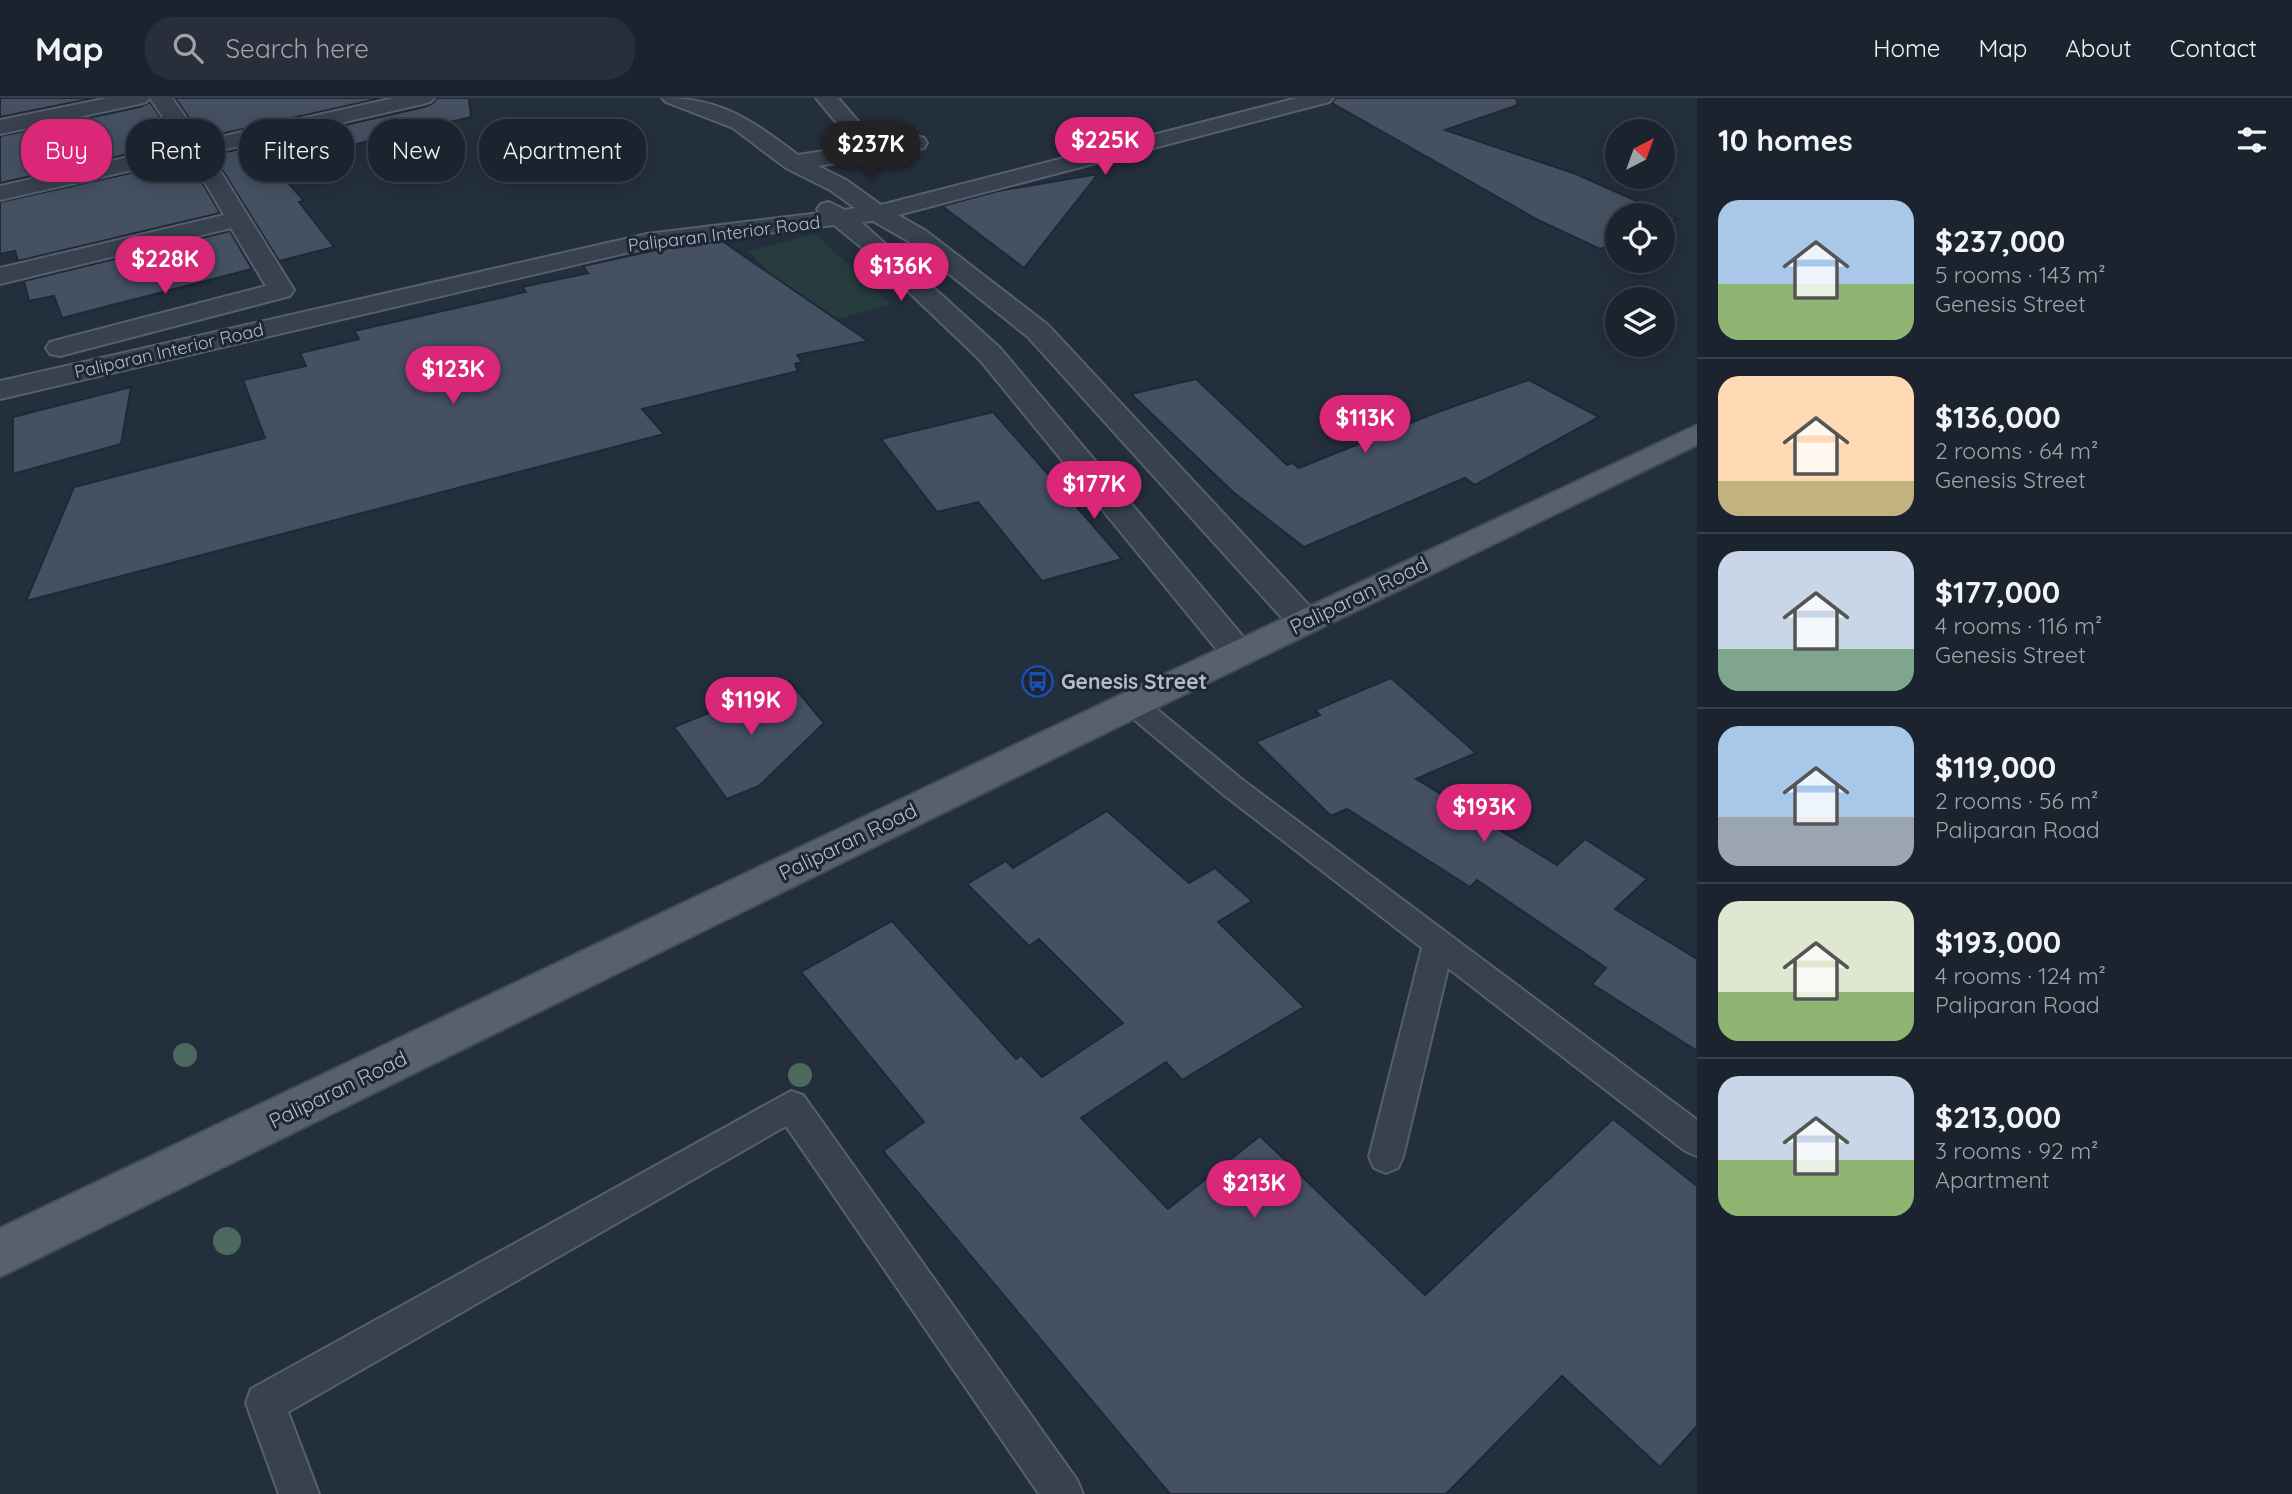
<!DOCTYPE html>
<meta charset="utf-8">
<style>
body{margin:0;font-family:Quicksand,sans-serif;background:#282f3a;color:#f1f3f6;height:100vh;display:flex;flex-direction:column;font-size:26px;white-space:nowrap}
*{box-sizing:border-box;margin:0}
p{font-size:23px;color:#a0a4aa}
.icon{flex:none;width:38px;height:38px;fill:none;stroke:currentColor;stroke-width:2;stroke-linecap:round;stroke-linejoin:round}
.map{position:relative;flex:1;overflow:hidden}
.details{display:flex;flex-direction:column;background:#1b232e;width:595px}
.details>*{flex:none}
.banner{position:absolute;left:21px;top:21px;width:665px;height:63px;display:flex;gap:14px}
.needle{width:46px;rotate:41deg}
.buttons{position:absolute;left:1605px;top:21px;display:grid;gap:14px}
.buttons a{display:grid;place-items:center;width:70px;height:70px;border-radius:50%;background:#1b232e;box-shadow:0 4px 18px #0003,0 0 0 2px #39404a;font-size:35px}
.price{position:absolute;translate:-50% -60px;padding:0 16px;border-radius:24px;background:#db2777;color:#fff;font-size:23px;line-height:46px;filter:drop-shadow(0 2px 4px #0008)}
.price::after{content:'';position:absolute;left:50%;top:42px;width:21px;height:16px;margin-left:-10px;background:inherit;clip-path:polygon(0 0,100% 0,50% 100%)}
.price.on{background:#222;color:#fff}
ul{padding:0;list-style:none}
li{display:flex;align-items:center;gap:21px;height:175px;padding:0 21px}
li+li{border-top:2px solid #39404a}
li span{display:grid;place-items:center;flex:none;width:196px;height:140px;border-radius:21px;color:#555}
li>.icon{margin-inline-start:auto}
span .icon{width:84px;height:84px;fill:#fffc;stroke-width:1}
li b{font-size:30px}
h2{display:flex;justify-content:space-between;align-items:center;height:84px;padding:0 21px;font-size:30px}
.pill{padding:0 24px;border-radius:28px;background:#1b232e;box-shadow:0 4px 18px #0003,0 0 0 2px #39404a;font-size:24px;line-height:63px}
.pill.on{background:#db2777;color:#fff}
header{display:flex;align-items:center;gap:42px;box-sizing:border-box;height:98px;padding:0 35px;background:#1b232e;border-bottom:2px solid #39404a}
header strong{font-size:33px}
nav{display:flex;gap:38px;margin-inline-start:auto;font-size:24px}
.search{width:490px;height:63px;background:#282f3a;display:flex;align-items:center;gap:18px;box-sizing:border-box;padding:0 24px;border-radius:28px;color:#a0a4aa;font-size:26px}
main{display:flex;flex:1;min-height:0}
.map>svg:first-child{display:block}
.green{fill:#263c3f}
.building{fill:#455162;stroke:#1f2835;stroke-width:2}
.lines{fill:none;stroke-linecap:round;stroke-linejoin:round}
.lane-casing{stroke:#565f6c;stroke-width:4}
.street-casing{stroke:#565f6c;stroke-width:4}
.primary-casing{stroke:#414a57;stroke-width:4}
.lane{fill:#38414e;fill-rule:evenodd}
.street{fill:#38414e;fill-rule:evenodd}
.primary{fill:#56606e;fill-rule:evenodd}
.tree{fill:#4b6a5d}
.labels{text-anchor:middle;stroke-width:6;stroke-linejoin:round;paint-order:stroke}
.far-street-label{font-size:18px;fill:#b4bcc9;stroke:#1d2633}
.street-label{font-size:21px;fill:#b4bcc9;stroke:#1d2633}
.poi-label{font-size:21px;font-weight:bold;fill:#b4bcc9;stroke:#1d2633;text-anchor:start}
</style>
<header>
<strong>Map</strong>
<div class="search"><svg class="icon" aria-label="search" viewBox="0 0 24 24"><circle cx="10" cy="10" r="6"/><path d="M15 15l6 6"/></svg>Search here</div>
<nav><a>Home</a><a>Map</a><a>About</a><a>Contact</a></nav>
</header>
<main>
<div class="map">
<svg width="1697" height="1396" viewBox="0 0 1697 1396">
<rect width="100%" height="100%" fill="#242f3e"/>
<path class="green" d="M 815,136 L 891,206 L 821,226 L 748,153 Z"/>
<g class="building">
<path d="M 0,0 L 95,0 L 0,19 Z"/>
<path d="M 175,0 L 382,0 L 203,40 Z"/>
<path d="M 437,0 L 469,0 L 471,19 L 272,66 L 304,103 L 299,104 L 334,149 L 279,163 L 213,57 L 424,9 L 432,6 Z"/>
<path d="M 1336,0 L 1516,0 L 1518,7 L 1445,32 L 1576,76 L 1677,121 L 1662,126 L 1662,117 L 1617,117 L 1617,145 L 1600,151 L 1538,122 L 1332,5 Z"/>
<path d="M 150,4 L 178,45 L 0,85 L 0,38 L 140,9 Z"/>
<path d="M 189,62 L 220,115 L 18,163 L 15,153 L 0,156 L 0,104 Z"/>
<path d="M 1098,76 L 1024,170 L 942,108 L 998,93 Z"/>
<path d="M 230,133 L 252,171 L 62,220 L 54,198 L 29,203 L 24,183 Z"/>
<path d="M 722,143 L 868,243 L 797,257 L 802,264 L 795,266 L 798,273 L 642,311 L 664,336 L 26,503 L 74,389 L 265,340 L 243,282 L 306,268 L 300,255 L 359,241 L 354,233 L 526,194 L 522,189 L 588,175 L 583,168 L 661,151 Z"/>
<path d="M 1196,281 L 1287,367 L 1292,365 L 1299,370 L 1435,315 L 1529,282 L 1599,319 L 1475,387 L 1465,380 L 1304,449 L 1233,394 L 1131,296 Z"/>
<path d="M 131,289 L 121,346 L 13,376 L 13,319 Z"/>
<path d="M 993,314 L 1055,384 L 1122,461 L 1042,483 L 978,404 L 937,414 L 881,341 Z"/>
<path d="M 1391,580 L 1476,655 L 1416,681 L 1557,767 L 1585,741 L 1647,781 L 1615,811 L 1697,861 L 1697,953 L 1592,886 L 1606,870 L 1477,782 L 1470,789 L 1347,711 L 1331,718 L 1256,644 L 1320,617 L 1315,612 Z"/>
<path d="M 789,583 L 824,625 L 759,688 L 727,701 L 674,629 Z"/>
<path d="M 1107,713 L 1189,785 L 1215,770 L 1252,803 L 1218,824 L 1304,909 L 1182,982 L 1166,964 L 1081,1020 L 1168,1111 L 1260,1038 L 1425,1197 L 1613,1021 L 1697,1088 L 1697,1328 L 1660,1369 L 1562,1278 L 1446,1396 L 1170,1396 L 883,1053 L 924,1024 L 801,874 L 892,823 L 1016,961 L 1021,957 L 1042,979 L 1123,925 L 1039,841 L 1029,848 L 967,786 L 1006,763 L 1013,770 Z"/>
</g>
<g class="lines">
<defs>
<g id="lane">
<path d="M 1133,597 L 1142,599 L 1244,683 L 1697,1022 L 1697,1058 L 1685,1053 L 1448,870 L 1403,1059 L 1398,1070 L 1386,1075 L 1374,1070 L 1369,1059 L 1422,850 L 1224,697 L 1124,613 L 1120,606 L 1124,599 Z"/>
<path d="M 791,993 L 803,997 L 1077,1382 L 1083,1396 L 1039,1396 L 786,1028 L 288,1314 L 319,1396 L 279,1396 L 246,1305 L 251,1291 Z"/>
</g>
<g id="street">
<path d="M 108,0 L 150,0 L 146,4 L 139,6 L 0,36 L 0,22 Z"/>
<path d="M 150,0 L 172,0 L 202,43 L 394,0 L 434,0 L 430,4 L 423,6 L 209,55 L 294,192 L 290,198 L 60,258 L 50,256 L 46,250 L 50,244 L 266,188 L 231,130 L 0,186 L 0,170 L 224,117 L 190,59 L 0,102 L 0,88 L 182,47 Z"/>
<path d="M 662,0 C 723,0 752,23 798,57 L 856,48 L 816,0 L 838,0 L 877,45 L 916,38 L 924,40 L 927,45 L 924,50 L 818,68 L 846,82 L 881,107 L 1297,0 L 1333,0 L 1329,4 L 898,117 L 926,133 L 1048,227 L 1317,516 L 1322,524 L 1317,532 L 1305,535 L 1293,532 L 1028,239 L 908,143 L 873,123 L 861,124 L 1000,250 L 1251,548 L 1256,556 L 1251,564 L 1239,568 L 1227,564 L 980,262 L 866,153 L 834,127 L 647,150 L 0,301 L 0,283 L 647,136 L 820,115 L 817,111 L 821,106 L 829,104 L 845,112 L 855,110 L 830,92 L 786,70 L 733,30 L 666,4 Z"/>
</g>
<path id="primary" d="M 1697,327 L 1697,347 L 1146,615 L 0,1179 L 0,1130 L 1120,597 Z"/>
</defs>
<use href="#lane" class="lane-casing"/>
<use href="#street" class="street-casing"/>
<use href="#primary" class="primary-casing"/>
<use href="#lane" class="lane"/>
<use href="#street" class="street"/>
<use href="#primary" class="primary"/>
</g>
<g class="tree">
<circle cx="185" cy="957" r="12"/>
<circle cx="800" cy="977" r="12"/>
<circle cx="227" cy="1143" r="14"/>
</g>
<defs>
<symbol id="bus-ring" viewBox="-11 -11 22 22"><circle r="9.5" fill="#1d2633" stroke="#1a4fb4" stroke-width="1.5"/><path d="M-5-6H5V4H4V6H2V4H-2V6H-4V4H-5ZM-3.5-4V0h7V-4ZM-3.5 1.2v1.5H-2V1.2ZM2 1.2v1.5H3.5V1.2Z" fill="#1a4fb4"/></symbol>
</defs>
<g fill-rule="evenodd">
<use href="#bus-ring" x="1020" y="566" width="35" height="35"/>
</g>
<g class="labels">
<g class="far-street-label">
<text transform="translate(724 136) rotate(-7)" y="6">Paliparan Interior Road</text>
<text transform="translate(169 253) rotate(-13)" y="6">Paliparan Interior Road</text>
</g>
<g class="street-label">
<text transform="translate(1359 498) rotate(-26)" y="7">Paliparan Road</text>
<text transform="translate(848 744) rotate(-26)" y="7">Paliparan Road</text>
<text transform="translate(338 992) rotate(-26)" y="7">Paliparan Road</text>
</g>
<g class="poi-label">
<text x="1061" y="591">Genesis Street</text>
</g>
</g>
</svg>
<div class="buttons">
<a><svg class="needle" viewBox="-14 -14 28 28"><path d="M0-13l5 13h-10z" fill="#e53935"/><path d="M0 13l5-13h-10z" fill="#a0a4aa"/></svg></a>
<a><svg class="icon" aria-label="locate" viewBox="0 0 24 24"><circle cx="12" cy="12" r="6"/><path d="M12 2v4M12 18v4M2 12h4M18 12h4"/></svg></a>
<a><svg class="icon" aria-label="layers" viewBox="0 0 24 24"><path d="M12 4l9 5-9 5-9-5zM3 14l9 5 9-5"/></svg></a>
</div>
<b class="price" style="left:1105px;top:79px">$225K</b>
<b class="price on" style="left:871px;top:83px">$237K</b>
<b class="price" style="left:165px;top:198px">$228K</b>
<b class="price" style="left:901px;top:205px">$136K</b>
<b class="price" style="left:453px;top:308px">$123K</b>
<b class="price" style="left:1365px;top:357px">$113K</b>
<b class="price" style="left:1094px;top:423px">$177K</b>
<b class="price" style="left:751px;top:639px">$119K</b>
<b class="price" style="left:1484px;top:746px">$193K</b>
<b class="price" style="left:1254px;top:1122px">$213K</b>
<div class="banner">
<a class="pill on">Buy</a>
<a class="pill">Rent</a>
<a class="pill">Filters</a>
<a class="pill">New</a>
<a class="pill">Apartment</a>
</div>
</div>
<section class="details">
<h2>10 homes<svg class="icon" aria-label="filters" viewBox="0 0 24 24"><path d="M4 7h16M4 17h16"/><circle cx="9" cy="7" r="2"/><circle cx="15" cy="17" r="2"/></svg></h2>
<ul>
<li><span style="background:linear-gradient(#a9c7e8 60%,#8fb573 0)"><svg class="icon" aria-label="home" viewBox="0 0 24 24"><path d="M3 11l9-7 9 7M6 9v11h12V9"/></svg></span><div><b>$237,000</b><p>5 rooms · 143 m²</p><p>Genesis Street</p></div></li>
<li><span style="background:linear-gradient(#ffd9b3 75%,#c2b280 0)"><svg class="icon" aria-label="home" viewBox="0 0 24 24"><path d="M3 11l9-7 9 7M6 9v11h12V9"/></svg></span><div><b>$136,000</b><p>2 rooms · 64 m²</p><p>Genesis Street</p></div></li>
<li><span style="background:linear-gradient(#c9d6e8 70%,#7fa58c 0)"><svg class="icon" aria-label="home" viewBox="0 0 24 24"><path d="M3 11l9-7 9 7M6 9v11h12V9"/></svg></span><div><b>$177,000</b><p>4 rooms · 116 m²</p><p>Genesis Street</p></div></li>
<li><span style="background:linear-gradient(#a9c7e8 65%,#9aa5b1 0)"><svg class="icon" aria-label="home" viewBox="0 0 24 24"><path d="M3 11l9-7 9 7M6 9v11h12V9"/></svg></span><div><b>$119,000</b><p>2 rooms · 56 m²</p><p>Paliparan Road</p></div></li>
<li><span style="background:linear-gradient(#dfe7d0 65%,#8fb573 0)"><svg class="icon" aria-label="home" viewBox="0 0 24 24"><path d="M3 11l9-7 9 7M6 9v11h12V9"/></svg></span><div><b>$193,000</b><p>4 rooms · 124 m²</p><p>Paliparan Road</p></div></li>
<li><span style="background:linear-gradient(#c9d6e8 60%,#8fb573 0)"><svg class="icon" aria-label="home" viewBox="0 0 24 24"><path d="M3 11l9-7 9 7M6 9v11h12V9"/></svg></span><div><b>$213,000</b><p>3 rooms · 92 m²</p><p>Apartment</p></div></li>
</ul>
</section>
</main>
